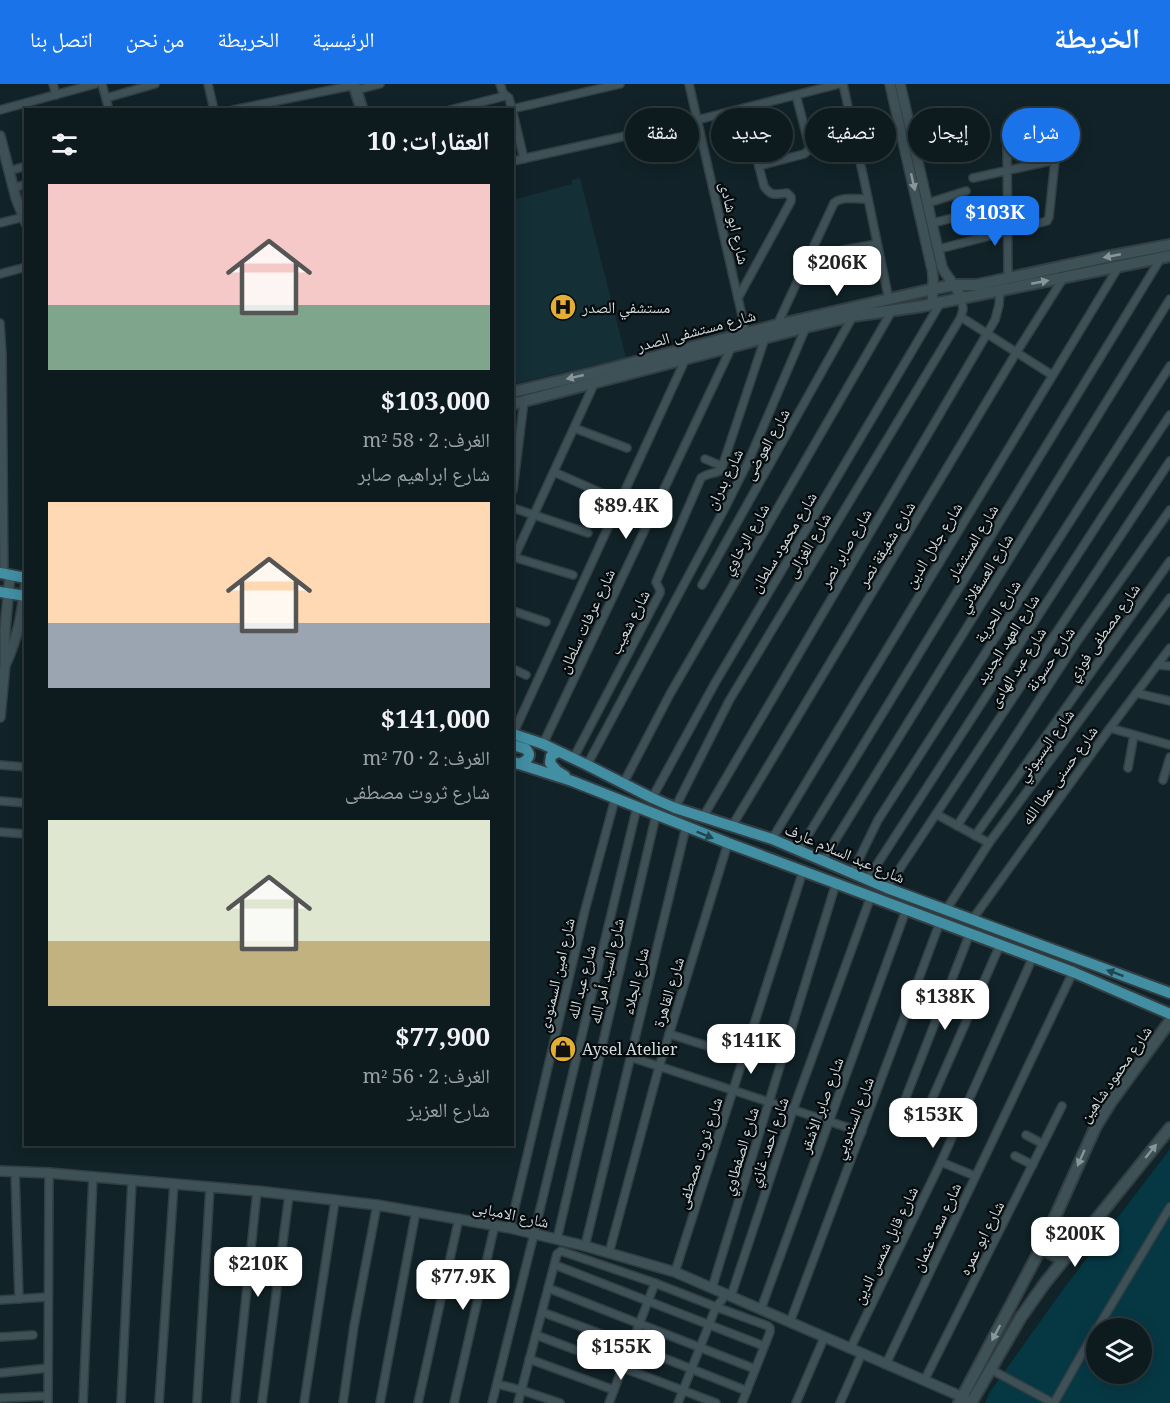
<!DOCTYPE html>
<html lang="ar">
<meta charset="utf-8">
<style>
body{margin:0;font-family:Georgia,"Noto Naskh Arabic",serif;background:#1b272b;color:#f1f3f6;direction:rtl;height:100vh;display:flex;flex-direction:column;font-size:22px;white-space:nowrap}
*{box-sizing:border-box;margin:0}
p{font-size:20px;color:#9aa1a4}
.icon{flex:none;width:33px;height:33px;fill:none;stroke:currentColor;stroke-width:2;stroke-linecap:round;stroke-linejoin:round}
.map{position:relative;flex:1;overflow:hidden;direction:ltr}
.sheet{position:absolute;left:24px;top:24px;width:490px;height:1038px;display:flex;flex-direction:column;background:#0d1a1e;border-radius:0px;box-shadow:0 3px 15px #0003,0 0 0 2px #2d383c;direction:rtl}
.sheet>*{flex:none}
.banner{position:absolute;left:532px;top:24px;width:548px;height:54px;direction:rtl;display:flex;gap:12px}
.fabs{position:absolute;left:1086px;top:1234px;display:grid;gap:12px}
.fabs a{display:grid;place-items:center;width:66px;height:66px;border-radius:50%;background:#0d1a1e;box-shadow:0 3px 15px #0003,0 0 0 2px #2d383c;font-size:30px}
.price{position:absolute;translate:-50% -51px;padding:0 14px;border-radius:12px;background:#fff;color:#222;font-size:20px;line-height:39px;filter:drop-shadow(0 2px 3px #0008)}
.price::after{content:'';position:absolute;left:50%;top:36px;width:18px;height:14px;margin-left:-9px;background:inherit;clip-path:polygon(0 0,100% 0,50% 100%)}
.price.on{background:#1a73e8;color:#fff}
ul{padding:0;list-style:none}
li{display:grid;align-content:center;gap:12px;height:318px;padding:0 24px}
li span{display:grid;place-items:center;height:186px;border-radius:0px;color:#555}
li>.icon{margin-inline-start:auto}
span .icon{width:108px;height:108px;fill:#fffc;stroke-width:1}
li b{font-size:26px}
h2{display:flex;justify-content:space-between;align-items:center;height:72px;padding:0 24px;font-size:26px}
.tag{padding:0 21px;border-radius:27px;background:#0d1a1e;box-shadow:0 3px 15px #0003,0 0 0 2px #2d383c;font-size:21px;line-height:54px}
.tag.on{background:#1a73e8;color:#fff}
header{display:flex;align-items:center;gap:36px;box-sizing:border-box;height:84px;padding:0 30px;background:#1a73e8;color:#fff}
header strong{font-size:28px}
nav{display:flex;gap:33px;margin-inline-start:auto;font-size:21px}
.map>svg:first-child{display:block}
.built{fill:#142f36}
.green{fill:#063844;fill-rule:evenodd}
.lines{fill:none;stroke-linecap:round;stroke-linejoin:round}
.minor-casing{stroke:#323e42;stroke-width:10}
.tertiary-casing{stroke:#323e42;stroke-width:12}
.secondary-casing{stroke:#323e42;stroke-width:14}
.primary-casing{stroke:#323e42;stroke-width:14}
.minor{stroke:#3e5157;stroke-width:7}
.tertiary{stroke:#3e5157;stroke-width:9}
.secondary{stroke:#3e5157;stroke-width:10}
.primary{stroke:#428ea3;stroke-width:10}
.oneway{fill:#87969a}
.oneway2{fill:#204650}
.labels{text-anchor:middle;stroke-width:4.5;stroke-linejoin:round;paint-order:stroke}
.street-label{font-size:16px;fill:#d0dbde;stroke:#050b0d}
.poi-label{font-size:16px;fill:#d0dbde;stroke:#050b0d;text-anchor:start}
</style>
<header>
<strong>الخريطة</strong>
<nav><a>الرئيسية</a><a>الخريطة</a><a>من نحن</a><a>اتصل بنا</a></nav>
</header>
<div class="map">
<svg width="1170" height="1319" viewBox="0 0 1170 1319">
<rect width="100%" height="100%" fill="#112328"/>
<path class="built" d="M 580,94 L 626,274 L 513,300 L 513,116 L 572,100 L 572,96 Z"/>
<path class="green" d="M 1170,1065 L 1170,1319 L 985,1319 L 990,1308 L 1062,1207 ZM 1096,1245 L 1142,1245 L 1142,1290 L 1096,1290 Z"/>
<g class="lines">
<defs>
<g id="minor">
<path d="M 53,0 L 56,11"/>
<path d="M 102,0 L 109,26"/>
<path d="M 208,0 L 214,26"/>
<path d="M 500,0 L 503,9 L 509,14 L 512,26"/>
<path d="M 689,0 L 746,249"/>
<path d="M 843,0 L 865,100 L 889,216"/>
<path d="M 356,6 L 380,0"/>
<path d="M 106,14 L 155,0"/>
<path d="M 512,25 L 620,0"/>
<path d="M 0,26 L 95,0"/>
<path d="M 233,26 L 355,1"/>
<path d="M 450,26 L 505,12"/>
<path d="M 513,29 L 524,75"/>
<path d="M 1007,58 L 1008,194"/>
<path d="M 513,77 L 697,36 L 839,0"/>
<path d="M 759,82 L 804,70 L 810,65 L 796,11"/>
<path d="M 9,87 L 26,82"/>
<path d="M 973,94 L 1055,76"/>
<path d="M 14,104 L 26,100"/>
<path d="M 928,119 L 966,107"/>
<path d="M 0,139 L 24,133"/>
<path d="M 933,139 L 964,131"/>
<path d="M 939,165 L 1047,137 L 1049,133 L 1057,57"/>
<path d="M 843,166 L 877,160"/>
<path d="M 0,190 L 26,183"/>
<path d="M 738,214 L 791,117 L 791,113 L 787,109 C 776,110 771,113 764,102 L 744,25"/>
<path d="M 961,233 L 1052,291"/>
<path d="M 0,239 L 2,269 L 4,490"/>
<path d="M 777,241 L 834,119 C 842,112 857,115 868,115"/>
<path d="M 574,344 L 627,364"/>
<path d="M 705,375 L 722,382"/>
<path d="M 554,388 L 606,411"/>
<path d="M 513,406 L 524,317"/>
<path d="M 513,424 L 588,449"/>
<path d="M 513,473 L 573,491"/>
<path d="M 513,476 L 595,298"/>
<path d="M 702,501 L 853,232"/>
<path d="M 513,527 L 546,538"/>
<path d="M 1157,581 L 1170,582"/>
<path d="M 513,585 L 526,591"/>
<path d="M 1136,609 L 1170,617"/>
<path d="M 1110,644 L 1170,661"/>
<path d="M 513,650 L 686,274"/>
<path d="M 543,660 L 732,262"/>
<path d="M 573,675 L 660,509 L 660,506 L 656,498 L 701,394 C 707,389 715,390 721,386 L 765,254"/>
<path d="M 0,681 L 26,683"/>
<path d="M 587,681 L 726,422 L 749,376 L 806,243"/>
<path d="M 1128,684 L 1134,651"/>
<path d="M 1163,696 L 1170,673"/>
<path d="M 623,700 L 670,610 L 893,225"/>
<path d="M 652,714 L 715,599 L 941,218"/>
<path d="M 0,717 L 26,719"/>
<path d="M 675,724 L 729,617 L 961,233 L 963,225 L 961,214"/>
<path d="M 936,730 L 989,759"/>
<path d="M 703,733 L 995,236 L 999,221 L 1000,206"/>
<path d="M 732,742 L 1016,269 L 1064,193"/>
<path d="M 957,742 L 1076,559 L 1170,426"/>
<path d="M 0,748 L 26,750"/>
<path d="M 975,752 L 1170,477"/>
<path d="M 772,755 L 1119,182"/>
<path d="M 799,766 L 1161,174"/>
<path d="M 823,776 L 1170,215"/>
<path d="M 852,789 L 878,736 L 1170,282"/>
<path d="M 867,796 L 1104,430 L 1170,331"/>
<path d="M 887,804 L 1170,377"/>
<path d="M 946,826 L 989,759 L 1170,514"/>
<path d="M 972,836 L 1110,644 L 1170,564"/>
<path d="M 669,950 L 743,973"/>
<path d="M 630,973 L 862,1048"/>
<path d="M 928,1024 L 1000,861"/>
<path d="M 897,1036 L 970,849"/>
<path d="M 1026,1051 L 1043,1060"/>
<path d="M 1015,1072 L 1033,1081"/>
<path d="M 941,1078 L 975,1092"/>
<path d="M 15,1087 L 19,1215"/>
<path d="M 510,1144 L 585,826 L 615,715"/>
<path d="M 557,1155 L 656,731"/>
<path d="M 585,1162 L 686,743"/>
<path d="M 609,1169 L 659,983 L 728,759"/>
<path d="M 555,1181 L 764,1262"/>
<path d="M 675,1188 L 803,787"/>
<path d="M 548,1204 L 755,1285"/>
<path d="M 712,1204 L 836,799"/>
<path d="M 731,1212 L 793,1026 L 871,812"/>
<path d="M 0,1216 L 48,1213"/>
<path d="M 761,1225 L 906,826"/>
<path d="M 542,1228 L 631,1261 L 747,1307"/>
<path d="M 790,1238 L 940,838"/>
<path d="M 1097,1245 L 1170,1123"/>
<path d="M 536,1251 L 716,1319"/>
<path d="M 0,1253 L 33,1251"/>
<path d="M 850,1265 L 941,1078 L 1033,873"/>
<path d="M 529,1275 L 614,1306"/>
<path d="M 886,1280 L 1073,888"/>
<path d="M 990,1285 L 1053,1319"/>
<path d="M 0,1289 L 48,1284"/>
<path d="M 924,1297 L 1062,1022"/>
<path d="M 497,1300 L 521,1306 L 560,1319"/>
<path d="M 0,1314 L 48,1312"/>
<path d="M 48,1319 L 49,1089"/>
<path d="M 83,1319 L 93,1092"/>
<path d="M 121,1319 L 132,1096"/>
<path d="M 159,1319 L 174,1099"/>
<path d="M 197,1319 L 210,1103"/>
<path d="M 235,1319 L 257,1107"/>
<path d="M 262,1319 L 289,1111"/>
<path d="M 304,1319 L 335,1117"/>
<path d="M 343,1319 L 354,1242 L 377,1121"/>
<path d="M 380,1319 L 416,1127"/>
<path d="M 418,1319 L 459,1134"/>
<path d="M 454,1319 L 495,1140"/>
<path d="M 492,1319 L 534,1150 L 637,723"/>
<path d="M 518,1319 L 557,1170 L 561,1167 L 655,1199 L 716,1223 L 768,1242 L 770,1244 L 770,1248 L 742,1319"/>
<path d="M 609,1319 L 655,1199"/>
<path d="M 678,1319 L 716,1223 L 722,1216 L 725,1209"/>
<path d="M 796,1319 L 824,1254"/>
<path d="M 840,1319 L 862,1269"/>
<path d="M 1054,1319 L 1096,1245"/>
</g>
<g id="tertiary">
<path d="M 890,0 L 932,185 C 935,197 931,208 933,220"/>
<path d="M 900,0 L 942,183 C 947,194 957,202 961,214"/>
<path d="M 0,52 L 16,114 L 26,139"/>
<path d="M 6,579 C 19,551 22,528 26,498"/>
<path d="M 0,633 L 5,581 L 5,546 L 10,491"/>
<path d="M 0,1087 L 49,1089 L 257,1107 L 377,1121 L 510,1144 L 585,1162 L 675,1188 L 967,1315"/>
</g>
<g id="secondary">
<path d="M 354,0 L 362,26"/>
<path d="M 513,308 L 593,289 L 777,241 L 933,205 L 953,201 L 977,201 L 1106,173 L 1170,161"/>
<path d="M 513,320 L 806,243 L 853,232 L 923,222 L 1170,172"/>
<path d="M 1041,1164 L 1063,1176"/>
<path d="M 959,1319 L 1041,1164 L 1096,1042 L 1111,1018 L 1170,937"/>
<path d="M 971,1319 L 1021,1233 L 1045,1199 L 1170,1044"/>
</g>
<g id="primary">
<path d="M 0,489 L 26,494"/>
<path d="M 0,508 L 26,512"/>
<path d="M 513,650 L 543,660 L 587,681 L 652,714 L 675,724 L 772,755 L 887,804 L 1170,909"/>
<path d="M 513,661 L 526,665 C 533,673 526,677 519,680"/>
<path d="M 558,668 L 551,672 L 550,679 L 557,687 L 565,692"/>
<path d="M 513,678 L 572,697 L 728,759 L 1073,888 L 1170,930"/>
</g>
</defs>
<use href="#minor" class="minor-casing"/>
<use href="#tertiary" class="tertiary-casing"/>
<use href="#secondary" class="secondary-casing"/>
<use href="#primary" class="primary-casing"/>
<use href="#minor" class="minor"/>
<use href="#tertiary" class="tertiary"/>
<use href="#secondary" class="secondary"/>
<use href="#primary" class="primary"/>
</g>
<defs><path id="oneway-solid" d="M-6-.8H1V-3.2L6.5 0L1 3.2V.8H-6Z" transform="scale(1.5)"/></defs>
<g class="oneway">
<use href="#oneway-solid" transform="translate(913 98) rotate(77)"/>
<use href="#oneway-solid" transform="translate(1112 172) rotate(169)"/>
<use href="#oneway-solid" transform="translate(1040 198) rotate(-11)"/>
<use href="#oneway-solid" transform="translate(575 293) rotate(167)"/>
<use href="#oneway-solid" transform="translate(1151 1067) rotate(-51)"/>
<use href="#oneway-solid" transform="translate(1081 1074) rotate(114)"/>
<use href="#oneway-solid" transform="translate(996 1249) rotate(118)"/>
</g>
<g class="oneway2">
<use href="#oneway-solid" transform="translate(705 751) rotate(22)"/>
<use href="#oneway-solid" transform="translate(1115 889) rotate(-160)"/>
</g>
<defs>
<symbol id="hospital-disc" viewBox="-11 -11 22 22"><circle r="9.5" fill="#e2af34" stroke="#050b0d"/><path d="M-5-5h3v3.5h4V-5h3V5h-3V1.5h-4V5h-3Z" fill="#111"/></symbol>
<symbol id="shop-disc" viewBox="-11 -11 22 22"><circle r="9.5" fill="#e2af34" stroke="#050b0d"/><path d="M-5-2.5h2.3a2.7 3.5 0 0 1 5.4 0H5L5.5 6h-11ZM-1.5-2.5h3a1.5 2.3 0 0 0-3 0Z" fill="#111"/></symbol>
</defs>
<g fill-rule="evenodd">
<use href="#hospital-disc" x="548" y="208" width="30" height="30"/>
<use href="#shop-disc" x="548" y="950" width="30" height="30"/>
</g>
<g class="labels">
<g class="street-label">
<text transform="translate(735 139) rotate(77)" y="6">شارع ابو شادى</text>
<text transform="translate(696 246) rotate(-15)" y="6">شارع مستشفى الصدر</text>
<text transform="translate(766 360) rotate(-61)" y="6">شارع العوضى</text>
<text transform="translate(724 395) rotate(-64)" y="6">شارع بدران</text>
<text transform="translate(745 455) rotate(-60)" y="6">شارع الرخاوي</text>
<text transform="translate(783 458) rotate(-59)" y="6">شارع محمود سلطان</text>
<text transform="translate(972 458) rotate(-59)" y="6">شارع المستشار</text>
<text transform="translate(886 460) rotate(-59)" y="6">شارع شفيقة نصر</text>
<text transform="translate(808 461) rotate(-59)" y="6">شارع الغزالى</text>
<text transform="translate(933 461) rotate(-59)" y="6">شارع جلال الدين</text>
<text transform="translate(845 464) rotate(-60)" y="6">شارع صابر نصر</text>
<text transform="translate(985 489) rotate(-58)" y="6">شارع العسقلاني</text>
<text transform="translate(997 527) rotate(-57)" y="6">شارع الحرية</text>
<text transform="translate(586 537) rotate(-65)" y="6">شارع عرفات سلطان</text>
<text transform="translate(629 538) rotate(-63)" y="6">شارع شعيب</text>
<text transform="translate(1103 548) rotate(-55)" y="6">شارع مصطفى فوزي</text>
<text transform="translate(1007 555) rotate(-57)" y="6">شارع العهد الجديد</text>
<text transform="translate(1050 575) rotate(-56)" y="6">شارع حسونة</text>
<text transform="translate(1017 583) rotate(-57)" y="6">شارع عبد الهادى</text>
<text transform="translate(1045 661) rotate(-54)" y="6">شارع البسيوني</text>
<text transform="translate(1059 691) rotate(-54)" y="6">شارع حسنى عطا الله</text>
<text transform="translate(845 769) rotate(23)" y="6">شارع عبد السلام عارف</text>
<text transform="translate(606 887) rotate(-77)" y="6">شارع السيد أمر الله</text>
<text transform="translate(556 891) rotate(-77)" y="6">شارع امين السمنودى</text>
<text transform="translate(635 897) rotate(-76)" y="6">شارع الجلاء</text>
<text transform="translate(581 898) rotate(-76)" y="6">شارع عبد الله</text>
<text transform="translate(668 908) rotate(-73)" y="6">شارع القاهرة</text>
<text transform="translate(1115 990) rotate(-55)" y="6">شارع محمود شاهين</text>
<text transform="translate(821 1021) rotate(-70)" y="6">شارع صابر الأشقر</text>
<text transform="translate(853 1034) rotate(-69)" y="6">شارع السندوبي</text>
<text transform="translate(768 1058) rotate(-71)" y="6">شارع احمد غازي</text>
<text transform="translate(740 1067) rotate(-73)" y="6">شارع الصفطاوي</text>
<text transform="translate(699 1069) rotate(-72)" y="6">شارع ثروت مصطفى</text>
<text transform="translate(511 1130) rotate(12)" y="6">شارع الامبابى</text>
<text transform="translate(936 1143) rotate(-65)" y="6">شارع سعد عثمان</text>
<text transform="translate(981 1154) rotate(-63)" y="6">شارع ابو عمره</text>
<text transform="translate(885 1161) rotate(-64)" y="6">شارع قابل شمس الدين</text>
</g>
<g class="poi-label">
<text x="582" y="229">مستشفي الصدر</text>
<text x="582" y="971">Aysel Atelier</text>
</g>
</g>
</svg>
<div class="fabs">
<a><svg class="icon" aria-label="layers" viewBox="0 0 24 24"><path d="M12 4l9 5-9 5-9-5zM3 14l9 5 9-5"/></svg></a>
</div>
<b class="price on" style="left:995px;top:163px">$103K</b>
<b class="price" style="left:837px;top:213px">$206K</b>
<b class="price" style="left:626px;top:456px">$89.4K</b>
<b class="price" style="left:945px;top:947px">$138K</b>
<b class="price" style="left:751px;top:991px">$141K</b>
<b class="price" style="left:933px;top:1065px">$153K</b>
<b class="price" style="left:1075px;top:1184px">$200K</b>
<b class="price" style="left:258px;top:1214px">$210K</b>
<b class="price" style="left:463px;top:1227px">$77.9K</b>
<b class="price" style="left:621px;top:1297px">$155K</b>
<div class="banner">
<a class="tag on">شراء</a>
<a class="tag">إيجار</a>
<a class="tag">تصفية</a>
<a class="tag">جديد</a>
<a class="tag">شقة</a>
</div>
<section class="sheet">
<h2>العقارات: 10<svg class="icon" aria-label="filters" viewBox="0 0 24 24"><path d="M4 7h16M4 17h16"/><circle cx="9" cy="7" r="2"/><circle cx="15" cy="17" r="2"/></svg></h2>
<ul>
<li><span style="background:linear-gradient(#f6c9c9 65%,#7fa58c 0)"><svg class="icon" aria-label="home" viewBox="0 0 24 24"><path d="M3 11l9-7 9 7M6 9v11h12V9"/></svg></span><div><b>$103,000</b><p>الغرف: 2 · 58 m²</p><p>شارع ابراهيم صابر</p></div></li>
<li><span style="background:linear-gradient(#ffd9b3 65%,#9aa5b1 0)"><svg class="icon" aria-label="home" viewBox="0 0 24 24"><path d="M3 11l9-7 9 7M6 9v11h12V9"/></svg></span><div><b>$141,000</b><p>الغرف: 2 · 70 m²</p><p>شارع ثروت مصطفى</p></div></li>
<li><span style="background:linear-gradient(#dfe7d0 65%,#c2b280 0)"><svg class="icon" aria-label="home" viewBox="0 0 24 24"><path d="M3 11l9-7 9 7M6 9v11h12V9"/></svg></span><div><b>$77,900</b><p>الغرف: 2 · 56 m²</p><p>شارع العزيز</p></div></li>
</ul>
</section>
</div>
